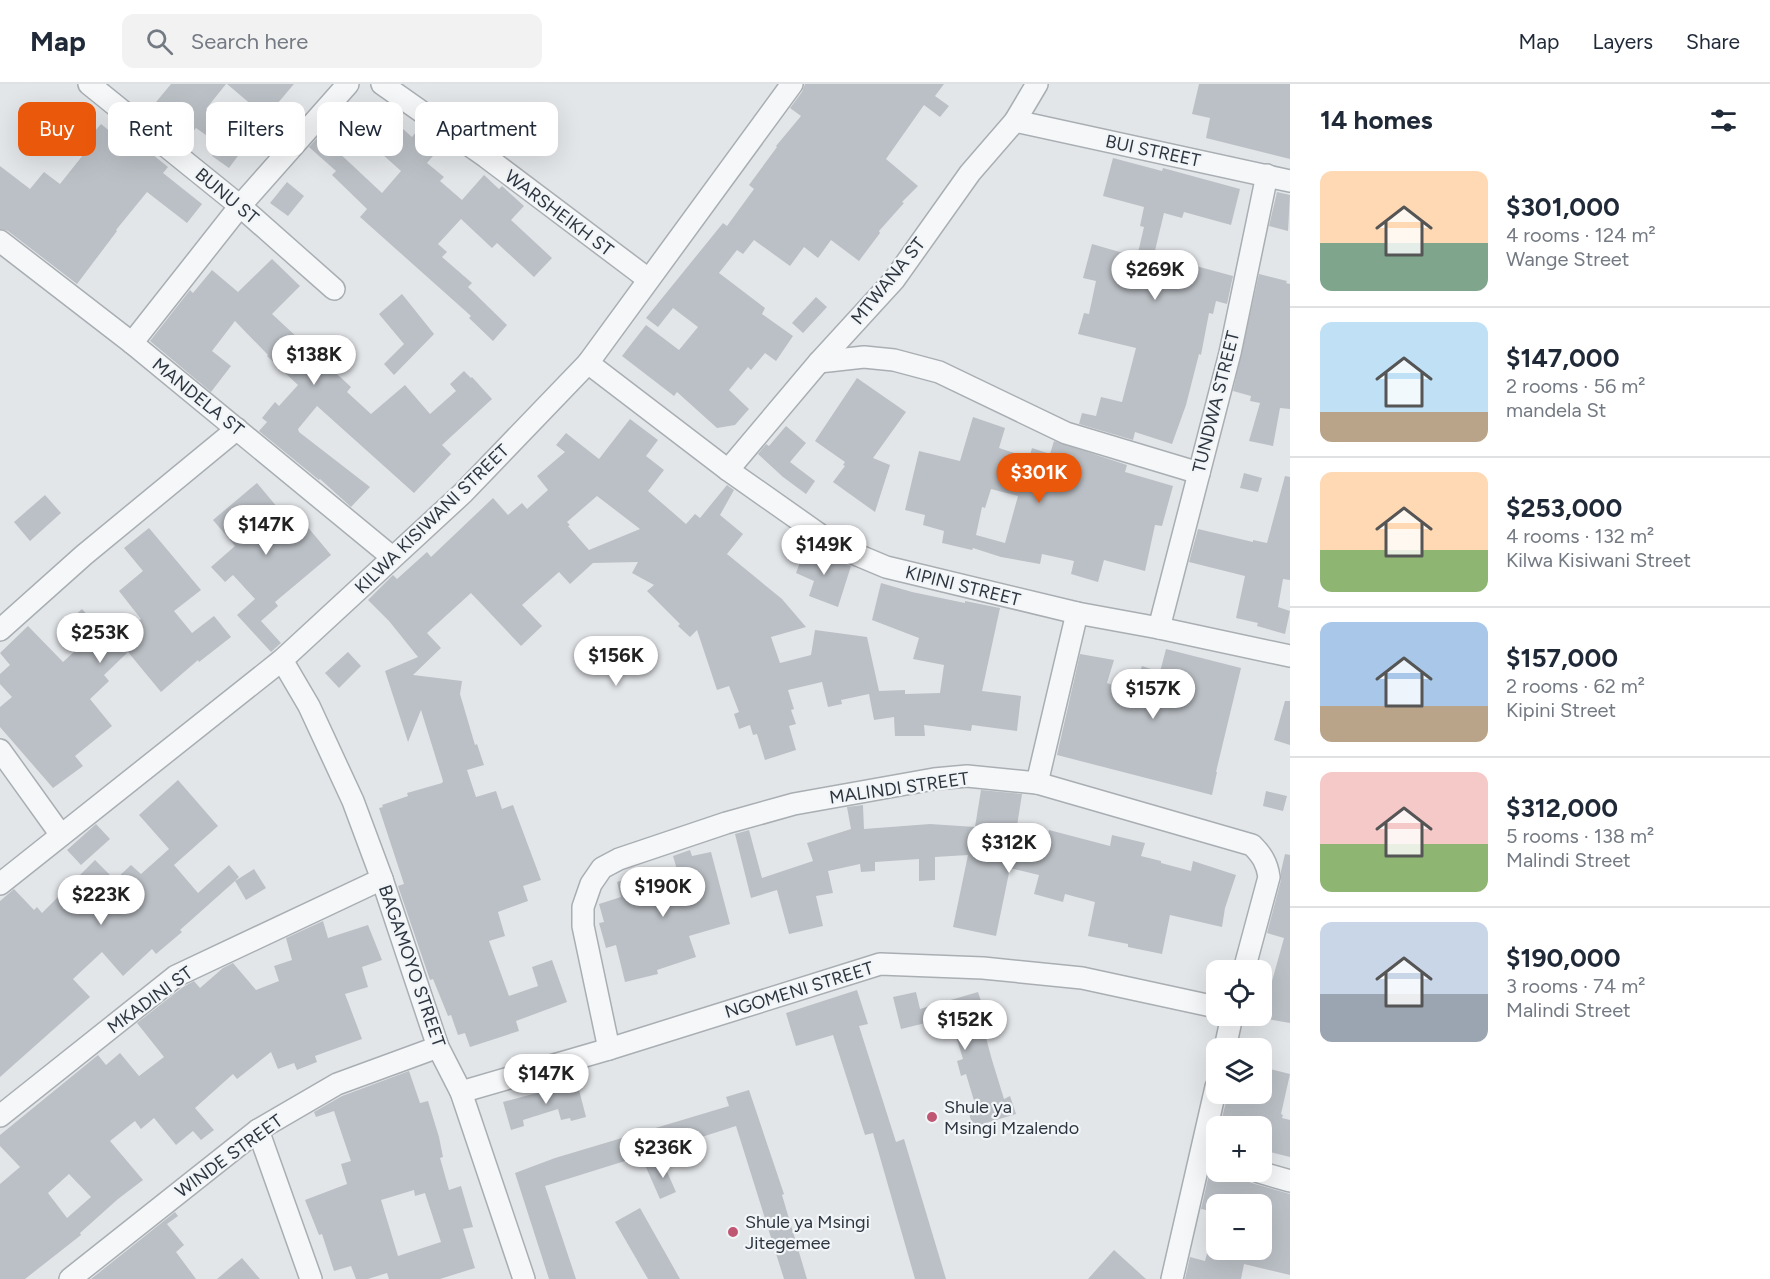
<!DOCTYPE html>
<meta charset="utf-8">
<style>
body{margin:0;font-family:Figtree,sans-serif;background:#f2f2f3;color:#1f2937;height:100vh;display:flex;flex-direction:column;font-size:22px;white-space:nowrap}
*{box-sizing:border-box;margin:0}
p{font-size:20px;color:#747a83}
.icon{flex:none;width:33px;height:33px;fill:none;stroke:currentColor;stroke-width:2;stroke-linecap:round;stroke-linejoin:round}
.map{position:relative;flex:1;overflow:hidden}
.drawer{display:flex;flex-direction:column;background:#fff;width:480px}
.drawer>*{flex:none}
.banner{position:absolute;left:18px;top:18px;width:570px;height:54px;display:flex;gap:12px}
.tools{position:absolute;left:1206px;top:876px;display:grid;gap:12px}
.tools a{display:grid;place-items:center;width:66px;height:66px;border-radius:12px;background:#fff;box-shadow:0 6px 24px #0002;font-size:30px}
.price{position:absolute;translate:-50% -51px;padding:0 14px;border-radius:21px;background:#fff;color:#222;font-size:20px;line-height:39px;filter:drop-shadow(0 2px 3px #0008)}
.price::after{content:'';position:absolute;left:50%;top:36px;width:18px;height:14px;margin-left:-9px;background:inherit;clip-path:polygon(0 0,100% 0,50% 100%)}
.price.selected{background:#ea580c;color:#fff}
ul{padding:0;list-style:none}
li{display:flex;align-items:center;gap:18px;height:150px;padding:0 30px}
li+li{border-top:2px solid #e0e1e3}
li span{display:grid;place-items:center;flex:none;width:168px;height:120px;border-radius:12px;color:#555}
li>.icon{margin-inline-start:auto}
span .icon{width:72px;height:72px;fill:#fffc;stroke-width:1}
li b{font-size:26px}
h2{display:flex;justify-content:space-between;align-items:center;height:72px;padding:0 30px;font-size:26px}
.pill{padding:0 21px;border-radius:12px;background:#fff;box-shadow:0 6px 24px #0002;font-size:21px;line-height:54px}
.pill.selected{background:#ea580c;color:#fff}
header{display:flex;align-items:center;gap:36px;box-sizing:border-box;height:84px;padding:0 30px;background:#fff;border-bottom:2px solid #e0e1e3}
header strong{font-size:28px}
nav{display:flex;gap:33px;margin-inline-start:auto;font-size:21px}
.search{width:420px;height:54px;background:#f2f2f3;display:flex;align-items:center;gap:15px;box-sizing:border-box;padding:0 21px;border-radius:12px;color:#747a83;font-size:22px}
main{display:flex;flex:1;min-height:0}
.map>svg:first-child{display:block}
.building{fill:#bbc0c6;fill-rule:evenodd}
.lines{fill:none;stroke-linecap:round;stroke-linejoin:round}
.minor-casing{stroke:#a9aeb3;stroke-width:24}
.minor{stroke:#f5f7f8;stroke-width:21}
.poi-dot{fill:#bf5773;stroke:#f2f5f7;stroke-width:2}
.labels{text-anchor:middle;stroke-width:4.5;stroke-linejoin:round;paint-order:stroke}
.street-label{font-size:18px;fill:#2d3640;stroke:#f2f5f7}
.poi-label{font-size:18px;fill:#2d3640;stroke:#f2f5f7;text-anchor:start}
</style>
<header>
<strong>Map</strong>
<div class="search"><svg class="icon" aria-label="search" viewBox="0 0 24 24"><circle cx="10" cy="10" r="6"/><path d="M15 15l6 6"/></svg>Search here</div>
<nav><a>Map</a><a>Layers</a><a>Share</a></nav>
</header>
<main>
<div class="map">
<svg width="1290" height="1195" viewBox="0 0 1290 1195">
<rect width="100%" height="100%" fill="#e3e6e9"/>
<g class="building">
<path d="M 171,0 L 226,0 L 206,25 L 249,57 L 229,84 L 212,72 L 220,61 L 196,44 L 184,59 L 147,29 Z"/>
<path d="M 227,0 L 294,0 L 266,33 Z"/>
<path d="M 805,0 L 944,0 L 935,12 L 949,22 L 940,33 L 924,21 L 886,75 L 918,102 L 902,118 L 904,119 L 879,147 L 880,149 L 859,177 L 831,156 L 818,174 L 804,163 L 790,182 L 754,156 L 743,170 L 737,166 L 719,189 L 765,224 L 762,230 L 793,252 L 776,277 L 765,269 L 751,286 L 748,283 L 729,306 L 749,325 L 735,341 L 717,344 L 677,308 L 674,312 L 622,272 L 646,241 L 679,266 L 698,243 L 673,224 L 658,243 L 646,234 L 723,139 L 727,142 L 754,105 L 749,101 L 777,63 L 776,62 L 801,32 L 790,24 L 802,8 Z"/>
<path d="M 1199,0 L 1290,0 L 1290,75 L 1206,54 L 1210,34 L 1192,30 Z"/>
<path d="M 375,20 L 412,53 L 420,43 L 444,59 L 427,79 L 444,93 L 440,97 L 462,116 L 484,91 L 499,105 L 502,102 L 524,122 L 511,136 L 552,174 L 534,193 L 497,159 L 492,164 L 461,135 L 438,160 L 447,168 L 442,173 L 472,199 L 468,203 L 507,241 L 493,257 L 469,234 L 471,232 L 360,133 L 367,125 L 332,91 L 336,87 L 309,63 L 320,51 L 382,109 L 401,87 L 353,44 Z"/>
<path d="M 101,40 L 125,60 L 131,53 L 168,83 L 163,89 L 202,120 L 187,139 L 147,108 L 116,146 L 117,147 L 77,200 L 8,147 L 0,145 L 0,82 L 30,105 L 44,88 L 60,100 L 87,66 L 82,62 Z"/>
<path d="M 1113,74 L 1162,87 L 1163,84 L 1240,105 L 1231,141 L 1184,128 L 1182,134 L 1164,129 L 1153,175 L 1195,187 L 1196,182 L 1233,192 L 1227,220 L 1216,217 L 1213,230 L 1209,229 L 1201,271 L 1199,270 L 1186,321 L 1172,360 L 1135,348 L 1133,356 L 1079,340 L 1082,329 L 1096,332 L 1101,313 L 1122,318 L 1136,264 L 1078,250 L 1084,229 L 1089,230 L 1096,197 L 1083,194 L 1092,160 L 1137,173 L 1144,143 L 1140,142 L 1144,123 L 1103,112 Z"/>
<path d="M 287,98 L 304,112 L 288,132 L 270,119 Z"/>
<path d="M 1277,108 L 1290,111 L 1288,147 L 1269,142 Z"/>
<path d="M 272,175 L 300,202 L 272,230 L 351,303 L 347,308 L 371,330 L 405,301 L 430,330 L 456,307 L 450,300 L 464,287 L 471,294 L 472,293 L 492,315 L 442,361 L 451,370 L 414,409 L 317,322 L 298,345 L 299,348 L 370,403 L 351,423 L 320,395 L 319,396 L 259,347 L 267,338 L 262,334 L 275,318 L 279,322 L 298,301 L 267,272 L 268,271 L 235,237 L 212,267 L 231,282 L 211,308 L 150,257 L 190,206 L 193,209 L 212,186 L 238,208 Z"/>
<path d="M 1259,190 L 1287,197 L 1286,199 L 1290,200 L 1290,325 L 1280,324 L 1273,362 L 1249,357 L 1260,319 L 1250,317 L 1251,312 L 1233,307 Z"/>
<path d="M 402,210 L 434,250 L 394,291 L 384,280 L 404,260 L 379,230 Z"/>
<path d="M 816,213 L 827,223 L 803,249 L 792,239 Z"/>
<path d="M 857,294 L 906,328 L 873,374 L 890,381 L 875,428 L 833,398 L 845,382 L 843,381 L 845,378 L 815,357 Z"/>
<path d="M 973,333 L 1005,344 L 999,364 L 1029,374 L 1032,364 L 1050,370 L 1054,357 L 1127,381 L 1125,388 L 1173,402 L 1162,442 L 1155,441 L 1145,487 L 1104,476 L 1098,498 L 1071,490 L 1074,477 L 1042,470 L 1040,480 L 1001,473 L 973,464 L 972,466 L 942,459 L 944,447 L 923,441 L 925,431 L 905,426 L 919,367 L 960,377 ZM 991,405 L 1018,412 L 1005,459 L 976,451 L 982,423 L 985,424 Z"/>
<path d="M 630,335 L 658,356 L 646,372 L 664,386 L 648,407 L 686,440 L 695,430 L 700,434 L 727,401 L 734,406 L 720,431 L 743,450 L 727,470 L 782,515 L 806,543 L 771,553 L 780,579 L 811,571 L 815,546 L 867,553 L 879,607 L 905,606 L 905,610 L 940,609 L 944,581 L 913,575 L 919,554 L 872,536 L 881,499 L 912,508 L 965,519 L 965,517 L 1000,524 L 982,607 L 1021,612 L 1017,647 L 972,641 L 971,647 L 924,641 L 925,652 L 895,652 L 894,633 L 874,636 L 869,610 L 841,616 L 842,620 L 828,623 L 822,598 L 788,606 L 794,625 L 791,626 L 796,640 L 789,642 L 796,666 L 765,676 L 757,650 L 753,651 L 750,641 L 739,645 L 734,630 L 739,628 L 729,602 L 717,606 L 697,546 L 690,553 L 678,542 L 680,540 L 647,507 L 654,501 L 632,489 L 638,478 L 593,479 L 570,500 L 559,488 L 522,521 L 542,542 L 521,562 L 471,509 L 427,549 L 441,564 L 413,591 L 462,597 L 460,610 L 475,661 L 477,660 L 484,681 L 467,686 L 476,713 L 496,707 L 502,725 L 513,721 L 541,796 L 523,802 L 528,817 L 498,828 L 505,852 L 489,857 L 509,912 L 538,902 L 532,883 L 552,876 L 567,918 L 516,937 L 519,947 L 470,963 L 465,949 L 458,951 L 451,931 L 448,932 L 433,895 L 430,896 L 398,802 L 404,800 L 379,724 L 383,723 L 382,721 L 408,712 L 407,709 L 442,699 L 443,697 L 421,626 L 408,658 L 385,587 L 418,573 L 389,537 L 368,516 L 393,491 L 397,495 L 427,468 L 431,473 L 493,414 L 508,431 L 522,419 L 527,425 L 548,406 L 537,392 L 565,368 L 556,361 L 566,349 L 599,375 ZM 597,412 L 640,445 L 589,466 L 568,442 L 570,441 L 567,438 Z"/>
<path d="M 786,342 L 806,359 L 790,378 L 815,397 L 806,410 L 783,393 L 758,370 L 766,360 L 769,362 Z"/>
<path d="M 1244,389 L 1262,394 L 1258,408 L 1240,404 Z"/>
<path d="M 1285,392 L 1290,393 L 1290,496 L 1283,495 L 1278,523 L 1290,527 L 1285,550 L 1257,542 L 1258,539 L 1236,534 L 1245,492 L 1189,478 L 1198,445 L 1253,458 L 1253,456 L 1267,459 Z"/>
<path d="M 257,399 L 293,442 L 301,435 L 331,471 L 275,518 L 278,522 L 261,537 L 281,559 L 271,568 L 237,531 L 255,515 L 233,491 L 225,498 L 211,483 L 235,462 L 213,436 Z"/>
<path d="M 45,411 L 61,429 L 30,457 L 14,438 Z"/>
<path d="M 149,444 L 201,506 L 174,527 L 192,549 L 214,532 L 231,553 L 199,578 L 198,576 L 161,608 L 128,568 L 104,591 L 109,597 L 90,615 L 112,642 L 75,672 L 83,682 L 53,704 L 0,643 L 0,623 L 12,613 L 0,600 L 0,590 L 10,581 L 0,569 L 28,542 L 63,578 L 89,554 L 71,535 L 82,525 L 112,558 L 141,535 L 119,507 L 143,487 L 124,464 Z"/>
<path d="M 806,462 L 851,482 L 838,523 L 809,512 L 814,497 L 796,489 Z"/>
<path d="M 1166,565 L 1241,584 L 1216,688 L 1217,688 L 1212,711 L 1057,671 L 1080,570 L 1114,576 L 1107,599 L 1133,608 L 1142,582 L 1160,588 Z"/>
<path d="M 348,568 L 361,582 L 339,604 L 325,589 Z"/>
<path d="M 1285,617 L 1290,617 L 1290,661 L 1274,656 Z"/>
<path d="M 178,696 L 218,742 L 174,781 L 198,809 L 229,781 L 239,793 L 235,797 L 254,785 L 266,804 L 246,816 L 235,797 L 180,846 L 182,848 L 156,870 L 152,865 L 123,892 L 102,868 L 73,895 L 90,913 L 0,993 L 0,817 L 14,805 L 34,826 L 37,823 L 42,829 L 95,776 L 115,796 L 131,781 L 141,790 L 169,765 L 139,731 Z"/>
<path d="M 981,706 L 1022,710 L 1017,742 L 1048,750 L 1049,746 L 1110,762 L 1112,751 L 1145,759 L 1141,772 L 1161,777 L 1161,779 L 1191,787 L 1193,777 L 1236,791 L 1225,824 L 1222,843 L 1170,831 L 1162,870 L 1128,863 L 1128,860 L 1088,852 L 1095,818 L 1065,810 L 1063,818 L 1034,810 L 1039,791 L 1010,784 L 996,852 L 953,843 L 968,771 L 935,773 L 935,796 L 919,797 L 919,775 L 875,778 L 875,787 L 861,788 L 860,780 L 828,787 L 833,809 L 816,812 L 823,842 L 789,850 L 777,806 L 751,814 L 735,750 L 749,746 L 762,794 L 813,777 L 807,759 L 851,745 L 847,723 L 863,721 L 864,745 L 930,740 L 975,743 Z"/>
<path d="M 1266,707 L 1287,712 L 1283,727 L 1263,722 Z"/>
<path d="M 96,740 L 110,755 L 81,781 L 67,766 Z"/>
<path d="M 690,766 L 692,772 L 711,768 L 730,840 L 689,852 L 696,873 L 657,886 L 658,890 L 625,898 L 616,861 L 606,864 L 599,839 L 604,838 L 599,820 L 621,813 L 617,798 L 647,789 L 658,825 L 686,816 L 673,772 Z"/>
<path d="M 1285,770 L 1290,771 L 1290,939 L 1262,934 L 1262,895 L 1272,897 L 1284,854 L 1267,849 L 1281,796 L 1281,787 Z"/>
<path d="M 323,837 L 328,854 L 368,841 L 382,876 L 362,883 L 368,903 L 345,910 L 362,955 L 315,972 L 317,978 L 297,986 L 294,979 L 278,985 L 271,968 L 237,995 L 233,990 L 195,1024 L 214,1046 L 201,1056 L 193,1047 L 176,1061 L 154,1034 L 141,1045 L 135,1037 L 110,1057 L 143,1096 L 118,1115 L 80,1149 L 81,1151 L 25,1195 L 0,1195 L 0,1100 L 20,1083 L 0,1062 L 0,1051 L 98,971 L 106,981 L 120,969 L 139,992 L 164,973 L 137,939 L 183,903 L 194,897 L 200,904 L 223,884 L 233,879 L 256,906 L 279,897 L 274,882 L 292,876 L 286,854 ZM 69,1090 L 91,1113 L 67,1134 L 48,1109 Z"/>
<path d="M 857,906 L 868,940 L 859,942 L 896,1058 L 904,1055 L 946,1195 L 915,1195 L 873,1049 L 865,1051 L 833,951 L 796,962 L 786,929 Z"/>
<path d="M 916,908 L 920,925 L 978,908 L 983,923 L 978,924 L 992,976 L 1004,1015 L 1010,1012 L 1016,1030 L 973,1043 L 967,1023 L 975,1020 L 966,990 L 961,992 L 957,977 L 963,975 L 950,933 L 901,945 L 893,913 Z"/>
<path d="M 1262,983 L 1290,990 L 1281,1030 L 1283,1031 L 1282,1034 L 1290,1036 L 1290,1073 L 1262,1066 L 1262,1042 L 1220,1042 L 1228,1010 L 1262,1010 Z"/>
<path d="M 409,987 L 420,1019 L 428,1017 L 439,1053 L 443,1073 L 440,1074 L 449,1106 L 461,1102 L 473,1143 L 463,1145 L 475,1184 L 440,1195 L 389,1195 L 387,1189 L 368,1195 L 356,1195 L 351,1182 L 334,1187 L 322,1150 L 319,1151 L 305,1116 L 347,1100 L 341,1080 L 351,1077 L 334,1027 L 316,1033 L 314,1028 L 342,1012 ZM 414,1106 L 415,1112 L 425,1109 L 441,1158 L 398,1172 L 381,1116 Z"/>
<path d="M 577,998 L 586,1033 L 571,1037 L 570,1034 L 561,1036 L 558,1025 L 523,1036 L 524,1042 L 511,1046 L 503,1018 Z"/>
<path d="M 749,1006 L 784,1110 L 782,1111 L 807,1195 L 784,1195 L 736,1042 L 658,1067 L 676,1108 L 660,1115 L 641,1072 L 545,1102 L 576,1195 L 549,1195 L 515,1089 L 555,1074 L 729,1022 L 726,1013 Z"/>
<path d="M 1210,1086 L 1249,1095 L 1249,1098 L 1255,1100 L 1290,1110 L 1290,1191 L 1244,1180 L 1241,1195 L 1185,1195 L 1190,1173 L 1205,1177 L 1208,1166 L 1262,1166 L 1262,1120 L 1216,1120 L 1216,1128 L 1201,1125 Z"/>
<path d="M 640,1124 L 680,1195 L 648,1195 L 615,1138 Z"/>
<path d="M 175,1128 L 178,1132 L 167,1140 L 184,1161 L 176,1168 L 196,1195 L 91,1195 Z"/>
<path d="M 1114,1166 L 1146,1195 L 1088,1195 Z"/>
<path d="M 242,1174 L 260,1195 L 217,1195 Z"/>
</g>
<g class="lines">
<defs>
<g id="minor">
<path d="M 89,0 L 240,122 L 334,205"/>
<path d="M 382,0 L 486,73 L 648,195"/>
<path d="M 1015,37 L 1290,97"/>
<path d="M 0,157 L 132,259 L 392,473"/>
<path d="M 132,259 L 240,122 L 348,0"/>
<path d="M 819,278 L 864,273 L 894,276 L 939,288 L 1066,349 L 1199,389"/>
<path d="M 588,279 L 728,386 L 836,462 L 886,483 L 1077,529 L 1159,544 L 1290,572"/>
<path d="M 728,386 L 819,278 L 894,196 L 970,89 L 1015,37 L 1037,0"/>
<path d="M 1159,544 L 1230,269 L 1267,91"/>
<path d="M 0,546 L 84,471 L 237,345"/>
<path d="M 282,576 L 309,622 L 353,717 L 382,795 L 438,963 L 461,1008 L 524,1195"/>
<path d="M 0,666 L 61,751"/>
<path d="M 1037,699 L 1077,529"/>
<path d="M 0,800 L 282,576 L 463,409 L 588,279 L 792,0"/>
<path d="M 1225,964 L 1232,932"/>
<path d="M 609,965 L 583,842 L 583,823 L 591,800 L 602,784 L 619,775 L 726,739 L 794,720 L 934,695 L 967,692 L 1037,699 L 1252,761 C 1262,771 1267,779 1269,793 L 1244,886"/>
<path d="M 461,1008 L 609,965 L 880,880 L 983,884 L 1082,894 L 1216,923"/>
<path d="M 0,1032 L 176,892 L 382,795"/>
<path d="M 258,1046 L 311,1195"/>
<path d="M 1259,1088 L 1290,1097"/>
<path d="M 70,1195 L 258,1046 L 337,1000 L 438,963"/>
<path d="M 1172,1195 L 1216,1003"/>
</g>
</defs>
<use href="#minor" class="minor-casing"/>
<use href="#minor" class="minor"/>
</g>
<g class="poi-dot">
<circle cx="932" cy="1033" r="6"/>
<circle cx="733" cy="1148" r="6"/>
</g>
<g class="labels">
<g class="street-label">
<text transform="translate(1153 67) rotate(12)" y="6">BUI STREET</text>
<text transform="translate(227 112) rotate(40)" y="6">BUNU ST</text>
<text transform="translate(559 129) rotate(37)" y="6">WARSHEIKH ST</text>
<text transform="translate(888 197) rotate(-51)" y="6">MTWANA ST</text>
<text transform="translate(198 313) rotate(39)" y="6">MANDELA ST</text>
<text transform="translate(1216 318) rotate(-76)" y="6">TUNDWA STREET</text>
<text transform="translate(432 435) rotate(-44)" y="6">KILWA KISIWANI STREET</text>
<text transform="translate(963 502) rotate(14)" y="6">KIPINI STREET</text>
<text transform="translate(899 704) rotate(-8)" y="6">MALINDI STREET</text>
<text transform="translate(412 882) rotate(71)" y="6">BAGAMOYO STREET</text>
<text transform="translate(799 906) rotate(-17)" y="6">NGOMENI STREET</text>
<text transform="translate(150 916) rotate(-36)" y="6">MKADINI ST</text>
<text transform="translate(229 1072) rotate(-36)" y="6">WINDE STREET</text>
</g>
<g class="poi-label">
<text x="944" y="1029">Shule ya<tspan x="944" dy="21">Msingi Mzalendo</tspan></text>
<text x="745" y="1144">Shule ya Msingi<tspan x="745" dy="21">Jitegemee</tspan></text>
</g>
</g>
</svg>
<div class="tools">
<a><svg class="icon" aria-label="locate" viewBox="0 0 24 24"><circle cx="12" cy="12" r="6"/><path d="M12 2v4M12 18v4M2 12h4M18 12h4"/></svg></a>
<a><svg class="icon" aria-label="layers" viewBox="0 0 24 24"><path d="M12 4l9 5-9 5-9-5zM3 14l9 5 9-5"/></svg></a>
<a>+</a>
<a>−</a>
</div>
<b class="price" style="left:1155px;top:217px">$269K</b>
<b class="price" style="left:314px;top:302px">$138K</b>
<b class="price selected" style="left:1039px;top:420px">$301K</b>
<b class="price" style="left:266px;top:472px">$147K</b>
<b class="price" style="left:824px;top:492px">$149K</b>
<b class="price" style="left:100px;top:580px">$253K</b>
<b class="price" style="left:616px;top:603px">$156K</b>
<b class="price" style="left:1153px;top:636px">$157K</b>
<b class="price" style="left:1009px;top:790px">$312K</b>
<b class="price" style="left:663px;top:834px">$190K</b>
<b class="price" style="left:101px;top:842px">$223K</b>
<b class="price" style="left:965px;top:967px">$152K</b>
<b class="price" style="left:546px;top:1021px">$147K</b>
<b class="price" style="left:663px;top:1095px">$236K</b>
<div class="banner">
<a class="pill selected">Buy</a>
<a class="pill">Rent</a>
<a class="pill">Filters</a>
<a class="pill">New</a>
<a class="pill">Apartment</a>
</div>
</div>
<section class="drawer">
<h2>14 homes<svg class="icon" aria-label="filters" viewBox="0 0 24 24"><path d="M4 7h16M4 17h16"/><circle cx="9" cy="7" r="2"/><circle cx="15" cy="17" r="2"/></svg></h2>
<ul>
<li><span style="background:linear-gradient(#ffd9b3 60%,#7fa58c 0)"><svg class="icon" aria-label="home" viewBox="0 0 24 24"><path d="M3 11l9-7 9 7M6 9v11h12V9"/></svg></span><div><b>$301,000</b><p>4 rooms · 124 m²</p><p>Wange Street</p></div></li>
<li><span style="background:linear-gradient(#bfe0f5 75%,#b9a48a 0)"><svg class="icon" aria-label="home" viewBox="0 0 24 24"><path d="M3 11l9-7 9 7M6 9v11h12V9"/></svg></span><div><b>$147,000</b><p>2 rooms · 56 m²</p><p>mandela St</p></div></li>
<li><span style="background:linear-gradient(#ffd9b3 65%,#8fb573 0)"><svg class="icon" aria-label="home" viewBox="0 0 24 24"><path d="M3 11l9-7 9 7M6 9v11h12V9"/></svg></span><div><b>$253,000</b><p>4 rooms · 132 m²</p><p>Kilwa Kisiwani Street</p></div></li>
<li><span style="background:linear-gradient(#a9c7e8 70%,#b9a48a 0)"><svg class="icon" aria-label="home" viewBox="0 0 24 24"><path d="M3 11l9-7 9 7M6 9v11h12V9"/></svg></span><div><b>$157,000</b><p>2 rooms · 62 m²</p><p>Kipini Street</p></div></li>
<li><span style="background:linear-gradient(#f6c9c9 60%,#8fb573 0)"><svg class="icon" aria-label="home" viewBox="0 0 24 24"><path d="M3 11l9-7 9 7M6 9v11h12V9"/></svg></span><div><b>$312,000</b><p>5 rooms · 138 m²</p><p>Malindi Street</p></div></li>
<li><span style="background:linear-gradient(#c9d6e8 60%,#9aa5b1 0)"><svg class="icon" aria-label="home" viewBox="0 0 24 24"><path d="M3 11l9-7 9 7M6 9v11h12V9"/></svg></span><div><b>$190,000</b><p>3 rooms · 74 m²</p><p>Malindi Street</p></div></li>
</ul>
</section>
</main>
